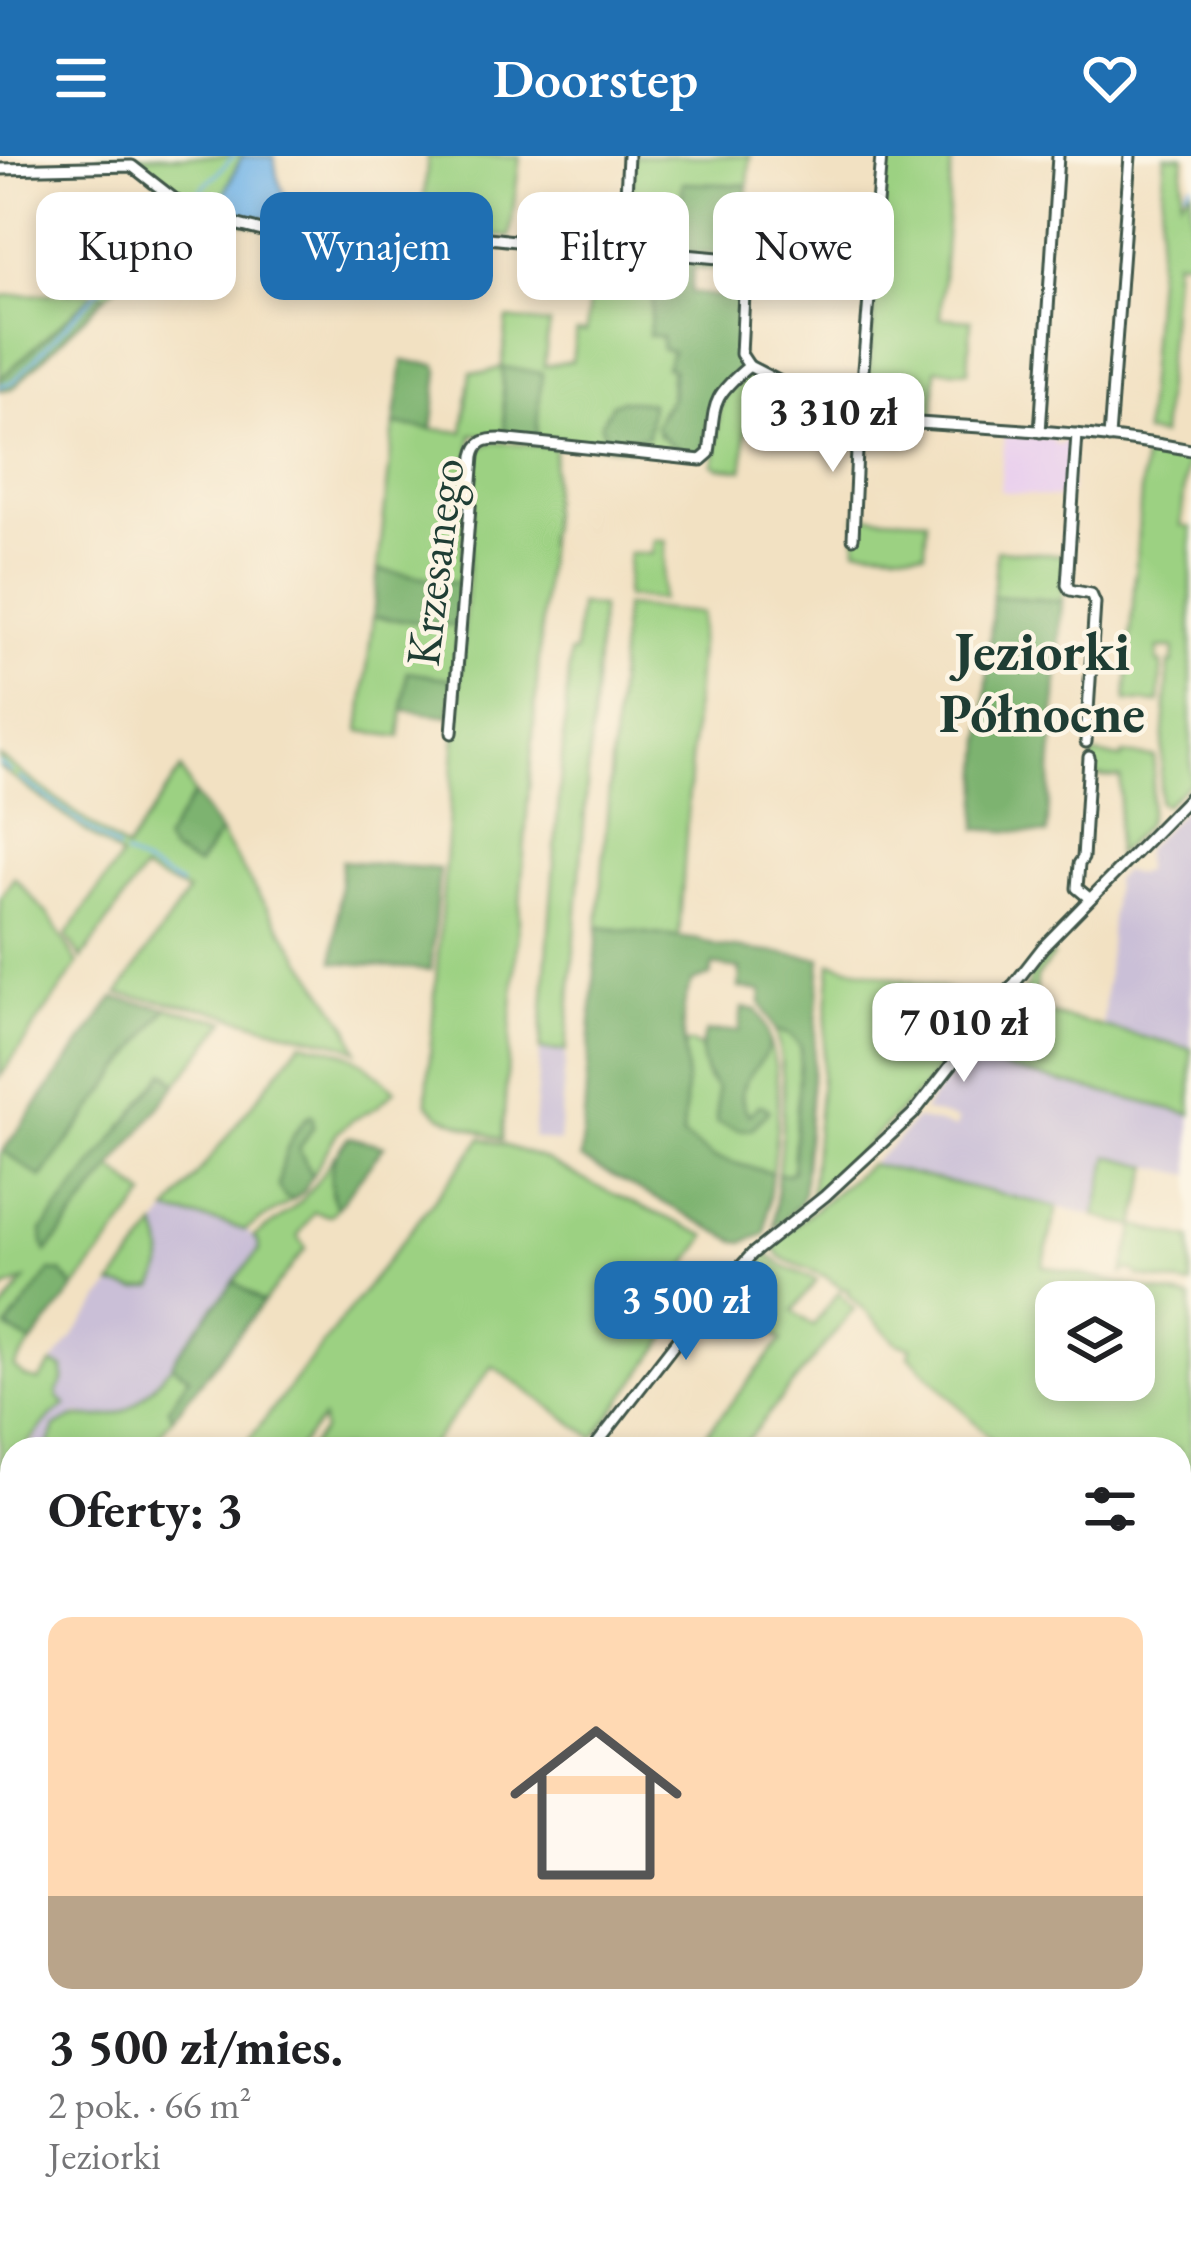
<!DOCTYPE html>
<html lang="pl">
<meta charset="utf-8">
<style>
body{margin:0;font-family:"EB Garamond",serif;background:#f6f6f6;color:#202124;height:100vh;display:flex;flex-direction:column;font-size:45px;white-space:nowrap}
*{box-sizing:border-box;margin:0}
p{font-size:39px;color:#757577}
.icon{flex:none;width:66px;height:66px;fill:none;stroke:currentColor;stroke-width:2;stroke-linecap:round;stroke-linejoin:round}
.map{position:relative;flex:1;overflow:hidden}
.details{position:absolute;left:0px;top:1281px;width:1191px;height:807px;display:flex;flex-direction:column;background:#fff;border-radius:36px 36px 0 0;box-shadow:0 6px 18px #0003}
.details>*{flex:none}
.top-card{position:absolute;left:36px;top:36px;width:1119px;height:108px;display:flex;gap:24px}
.controls{position:absolute;left:1035px;top:1125px;display:grid;gap:24px}
.controls a{display:grid;place-items:center;width:120px;height:120px;border-radius:24px;background:#fff;box-shadow:0 6px 18px #0003;font-size:60px}
.price{position:absolute;translate:-50% -102px;padding:0 27px;border-radius:24px;background:#fff;color:#222;font-size:39px;line-height:78px;filter:drop-shadow(0 3px 6px #0008)}
.price::after{content:'';position:absolute;left:50%;top:72px;width:36px;height:27px;margin-left:-18px;background:inherit;clip-path:polygon(0 0,100% 0,50% 100%)}
.price.selected{background:#1f6fb2;color:#fff}
ul{padding:0;list-style:none}
li{display:grid;align-content:center;gap:24px;height:636px;padding:0 48px}
li span{display:grid;place-items:center;height:372px;border-radius:24px;color:#555}
li>.icon{margin-inline-start:auto}
span .icon{width:216px;height:216px;fill:#fffc;stroke-width:1}
li b{font-size:51px}
h2{display:flex;justify-content:space-between;align-items:center;height:144px;padding:0 48px;font-size:51px}
.chip{padding:0 42px;border-radius:24px;background:#fff;box-shadow:0 6px 18px #0003;font-size:42px;line-height:108px}
.chip.selected{background:#1f6fb2;color:#fff}
header{display:flex;justify-content:space-between;align-items:center;height:156px;padding:0 48px;background:#1f6fb2;color:#fff;font-size:54px;font-weight:600}
.map>svg:first-child{display:block}
.built{fill:#ead1ed}
.industrial{fill:#cabfd7}
.green{fill:#9cd182;stroke:#5e875b;stroke-width:3;fill-rule:evenodd}
.forest{fill:#7db370;stroke:#4e7852;stroke-width:3}
.water{fill:#72b4e7;stroke:#48788e;stroke-width:3}
.lines{fill:none;stroke-linecap:round;stroke-linejoin:round}
.stream{stroke:#72b4e7;stroke-width:3}
.minor-casing{stroke:#3f5649;stroke-width:15}
.tertiary-casing{stroke:#3f5649;stroke-width:18}
.minor{stroke:#fff;stroke-width:9}
.tertiary{stroke:#fff;stroke-width:12}
.labels{text-anchor:middle;stroke-width:9;stroke-linejoin:round;paint-order:stroke}
.street-label{font-size:48px;fill:#1f3d34;stroke:#fcf5e5}
.quarter-label{font-size:54px;font-weight:bold;fill:#1f3d34;stroke:#fcf5e5}
</style>
<header><svg class="icon" aria-label="menu" viewBox="0 0 24 24"><path d="M4 6h16M4 12h16M4 18h16"/></svg>Doorstep<svg class="icon" aria-label="heart" viewBox="0 0 24 24"><path d="M12 20l-8-8c-3-5 5-10 8-4 3-6 11-1 8 4z"/></svg></header>
<div class="map">
<svg width="1191" height="2087" viewBox="0 0 1191 2087">
<rect width="100%" height="100%" fill="#fcf5e5"/>
<filter id="ink" filterUnits="userSpaceOnUse"><feTurbulence type="fractalNoise" baseFrequency=".00833" numOctaves="2"/><feDisplacementMap in="SourceGraphic" scale="24" xChannelSelector="R" yChannelSelector="G"/><feConvolveMatrix kernelMatrix="1 2 1 2 8 2 1 2 1" color-interpolation-filters="sRGB"/></filter>
<filter id="wash" filterUnits="userSpaceOnUse"><feTurbulence type="fractalNoise" baseFrequency=".004" numOctaves="4" result="noise"/><feDisplacementMap in="SourceGraphic" scale="48" xChannelSelector="R" yChannelSelector="G"/><feGaussianBlur stdDeviation="2.7" result="paint"/><feColorMatrix in="noise" values="0 0 0 0 0 0 0 0 0 0 0 0 0 0 0 0 0 1.4 0 .05"/><feComposite in="paint" operator="in"/></filter>
<g filter="url(#wash)">
<rect width="100%" height="100%" fill="#f2e1c2"/>
<path class="built" d="M 1004,279 L 1053,282 L 1054,288 L 1061,289 L 1066,283 L 1073,284 L 1070,338 L 1059,337 L 1058,342 L 1000,335 Z"/>
<g class="industrial">
<path d="M 1191,646 L 1191,893 L 1103,871 L 1114,724 L 1123,715 L 1135,718 L 1144,715 L 1144,694 Z"/>
<path d="M 540,894 L 566,895 L 559,987 L 533,982 Z"/>
<path d="M 963,902 L 1191,958 L 1191,1019 L 1110,1001 L 1095,1060 L 870,1008 L 896,986 L 916,963 L 956,972 L 958,964 L 923,955 Z"/>
<path d="M 168,1056 L 223,1067 L 245,1074 L 258,1086 L 259,1095 L 176,1200 L 172,1209 L 138,1245 L 125,1256 L 102,1262 L 77,1258 L 49,1288 L 51,1293 L 27,1293 L 52,1259 L 66,1249 L 59,1243 L 57,1236 L 59,1229 L 59,1208 L 52,1208 L 112,1129 L 137,1134 L 162,1082 L 156,1071 Z"/>
</g>
<g class="green">
<path d="M 99,0 L 242,0 C 232,19 220,38 226,60 L 261,62 L 260,70 C 240,65 209,64 192,51 C 190,49 188,46 186,44 C 170,31 150,26 142,5 L 107,5 L 107,3 L 99,3 Z"/>
<path d="M 428,0 L 520,0 L 510,81 L 421,72 Z"/>
<path d="M 634,0 L 750,0 L 748,29 L 683,27 L 678,96 L 628,92 Z"/>
<path d="M 887,0 L 952,0 L 940,162 L 971,164 L 968,215 L 936,213 L 933,263 L 870,259 L 866,253 Z"/>
<path d="M 1165,0 L 1184,0 L 1181,43 L 1191,33 L 1191,104 L 1175,104 L 1161,280 L 1144,277 Z"/>
<path d="M 178,51 L 188,58 L 106,140 L 96,136 L 0,223 L 0,140 L 96,136 Z"/>
<path d="M 599,98 L 657,100 L 649,179 L 662,181 L 672,194 L 670,243 L 660,256 L 658,278 L 683,297 L 616,291 L 617,285 L 648,280 L 651,247 L 622,244 L 612,248 L 607,290 L 536,283 L 502,212 L 505,280 L 472,278 L 460,427 L 378,414 L 394,269 L 463,276 L 471,216 L 485,217 L 502,211 L 507,163 L 549,168 L 544,210 L 572,205 L 576,176 L 586,176 L 593,103 Z"/>
<path d="M 749,217 L 794,237 L 792,258 L 751,254 L 747,256 L 743,314 L 718,311 L 713,308 C 724,270 707,240 749,217 Z"/>
<path d="M 491,286 L 555,291 L 502,984 L 441,960 L 428,948 L 427,938 L 477,302 L 479,293 Z"/>
<path d="M 1144,294 L 1187,302 L 1181,370 L 1191,371 L 1191,625 L 1165,649 L 1159,646 L 1169,507 L 1173,507 L 1174,492 L 1158,492 L 1157,506 L 1162,507 L 1159,547 L 1126,545 Z"/>
<path d="M 857,360 L 927,363 L 925,396 L 856,392 L 856,380 L 861,378 L 862,372 L 857,368 Z"/>
<path d="M 654,384 L 666,385 L 661,444 L 625,441 L 629,397 L 652,398 Z"/>
<path d="M 997,394 L 1065,399 L 1062,445 L 993,440 Z"/>
<path d="M 579,449 L 601,451 L 566,895 L 540,894 L 570,497 L 575,497 Z"/>
<path d="M 624,450 L 701,457 L 679,781 L 598,771 Z"/>
<path d="M 373,461 L 459,470 L 453,523 L 407,517 L 400,581 L 360,575 Z"/>
<path d="M 1092,598 L 1122,602 L 1123,598 L 1155,601 L 1150,657 L 1146,669 L 1116,699 L 1121,622 L 1091,620 Z"/>
<path d="M 0,601 L 126,694 L 181,613 L 194,638 L 165,685 L 197,710 L 220,677 L 257,737 L 349,872 L 357,895 L 342,888 L 280,874 L 207,853 L 118,838 L 188,736 L 143,715 L 82,803 L 66,780 L 121,701 L 0,612 Z"/>
<path d="M 14,721 L 49,760 L 78,808 L 0,921 L 0,743 Z"/>
<path d="M 1049,796 L 1053,800 L 1037,821 L 1035,854 L 1191,893 L 1191,958 L 963,902 L 1005,851 L 1028,831 L 1032,814 Z"/>
<path d="M 831,807 L 999,846 L 950,898 L 925,930 L 818,1037 L 811,1040 Z"/>
<path d="M 167,852 L 226,865 L 177,928 L 169,918 L 48,1095 L 112,1012 L 146,1040 L 74,1133 L 68,1123 L 7,1172 L 32,1187 L 14,1211 L 25,1221 L 39,1225 L 52,1208 L 63,1212 L 63,1225 L 57,1236 L 59,1243 L 66,1249 L 52,1259 L 23,1293 L 12,1293 L 12,1305 L 0,1320 L 0,1158 L 25,1124 L 4,1133 L 0,1140 L 0,999 L 3,995 L 42,1021 Z"/>
<path d="M 775,874 L 790,878 L 801,891 L 793,1015 L 789,1018 L 778,1018 C 783,969 788,922 775,874 Z"/>
<path d="M 768,882 C 784,926 777,972 772,1017 L 715,1002 L 683,981 L 686,914 L 682,900 L 686,887 L 692,887 L 700,892 L 707,923 L 717,932 L 718,966 L 752,973 L 768,955 L 749,959 C 727,926 765,911 768,882 Z"/>
<path d="M 301,886 C 354,896 355,899 395,934 L 377,951 L 351,965 L 337,977 L 312,1020 L 299,993 L 313,971 L 310,959 C 283,981 285,1009 285,1041 L 294,1043 L 245,1074 L 223,1067 L 168,1056 Z"/>
<path d="M 482,982 L 542,1002 L 592,1028 L 707,1080 L 689,1106 L 655,1144 L 680,1164 L 594,1282 L 493,1210 L 428,1293 L 308,1293 L 323,1275 L 322,1263 L 297,1293 L 242,1293 Z"/>
<path d="M 335,997 L 331,1037 L 337,1052 L 330,1060 L 314,1056 L 298,1080 L 306,1092 L 263,1147 L 234,1125 L 259,1095 L 258,1086 L 253,1081 C 297,1051 308,1044 335,997 Z"/>
<path d="M 1109,1000 L 1150,1010 L 1135,1070 L 1191,1083 L 1191,1130 L 1138,1120 L 1136,1116 L 1128,1114 L 1123,1117 L 1135,1071 L 1095,1060 Z"/>
<path d="M 870,1008 L 1057,1051 L 1043,1110 L 1191,1143 L 1191,1612 L 1179,1603 L 1179,1293 L 1001,1293 L 909,1199 L 911,1191 L 897,1187 L 848,1137 L 849,1134 L 841,1132 L 825,1120 L 788,1105 L 779,1099 L 772,1088 ZM 1056,1146 L 1134,1146 L 1134,1224 L 1056,1224 Z"/>
<path d="M 156,1071 C 166,1091 165,1112 154,1131 L 137,1134 L 112,1129 Z"/>
<path d="M 765,1097 L 785,1111 L 817,1124 L 793,1155 L 813,1170 L 839,1136 L 854,1153 L 740,1293 L 694,1293 L 782,1184 L 748,1156 L 767,1132 L 745,1114 Z"/>
<path d="M 172,1209 L 189,1221 L 168,1252 L 173,1261 L 148,1293 L 51,1293 L 49,1288 L 55,1271 C 83,1255 75,1263 102,1261 C 133,1260 153,1229 172,1209 Z"/>
<path d="M 37,2076 L 203,2076 L 210,2086 L 38,2087 Z"/>
<path d="M 401,2076 L 555,2076 L 557,2077 L 553,2087 L 520,2087 L 514,2084 L 505,2087 L 392,2087 Z"/>
</g>
<g class="forest">
<path d="M 683,27 L 748,29 L 743,100 L 678,96 Z"/>
<path d="M 657,100 L 705,103 L 736,110 L 735,120 L 714,114 L 693,112 L 691,137 L 740,143 L 737,189 L 742,212 C 701,242 713,254 703,296 C 691,299 685,299 675,291 C 644,267 657,270 670,243 C 674,235 672,222 673,213 L 666,211 L 672,195 L 662,193 L 662,181 L 649,179 Z"/>
<path d="M 96,136 L 106,140 L 13,232 L 0,234 L 0,223 Z"/>
<path d="M 403,205 L 436,209 L 439,215 L 432,273 L 394,269 Z"/>
<path d="M 502,211 L 542,217 L 536,283 L 505,280 Z"/>
<path d="M 622,244 L 651,247 L 648,280 L 618,285 L 616,291 L 607,290 L 601,268 L 612,248 Z"/>
<path d="M 378,414 L 460,427 L 456,470 L 373,461 Z"/>
<path d="M 993,440 L 1062,445 L 1047,678 L 977,673 Z"/>
<path d="M 407,516 L 453,523 L 450,560 L 403,554 Z"/>
<path d="M 194,638 L 220,677 L 197,710 L 171,696 L 164,685 Z"/>
<path d="M 342,705 L 439,713 L 431,814 L 334,806 Z"/>
<path d="M 598,771 L 699,784 L 716,790 L 821,802 L 803,1040 L 799,1049 L 774,1072 L 778,1018 L 789,1018 L 793,1015 L 801,891 L 790,879 L 775,874 L 761,847 L 762,835 L 739,832 L 740,813 L 713,809 L 710,820 L 693,825 C 675,855 686,889 686,921 C 686,941 684,961 683,981 L 715,1002 L 772,1017 L 765,1078 L 744,1086 L 736,1085 L 581,1003 Z"/>
<path d="M 114,842 L 167,852 L 41,1022 L 3,995 Z"/>
<path d="M 742,852 L 757,854 C 763,865 772,881 767,894 C 757,917 728,929 749,959 L 759,949 L 766,951 L 768,955 L 752,973 L 740,974 L 717,967 L 717,932 C 704,919 695,893 706,876 L 739,875 Z"/>
<path d="M 165,916 L 177,928 L 47,1096 L 43,1087 L 42,1075 Z"/>
<path d="M 310,959 L 313,962 L 313,971 L 299,993 L 312,1020 L 304,1035 L 294,1043 L 285,1041 L 278,1031 C 282,1004 288,978 310,959 Z"/>
<path d="M 350,981 L 384,990 L 337,1052 C 326,1027 329,999 350,981 Z"/>
<path d="M 50,1115 L 62,1116 L 74,1133 L 32,1187 L 7,1172 Z"/>
<path d="M 234,1125 L 263,1147 L 173,1261 L 168,1253 L 189,1221 L 172,1209 L 176,1200 Z"/>
</g>
<path class="water" d="M 242,0 L 274,1 L 277,20 L 285,41 L 273,62 L 225,60 L 223,56 L 225,37 Z"/>
<g class="lines">
<g class="stream">
<path d="M 1186,34 L 1191,27"/>
<path d="M 190,45 L 234,0"/>
<path d="M 0,230 L 14,225 L 102,131 L 178,58"/>
<path d="M 0,608 L 10,616"/>
<path d="M 20,622 L 118,694"/>
<path d="M 125,699 L 181,729"/>
<path d="M 0,1929 L 12,1933"/>
</g>
</g>
</g>
<g filter="url(#ink)">
<g class="lines">
<defs>
<g id="minor">
<path d="M 0,13 L 132,10 L 187,53 L 207,61 L 270,77 L 316,114 L 344,123 L 371,127 L 407,126 L 415,116 L 419,80 L 421,76 L 426,75 L 623,97 L 674,98 L 730,103 L 740,108 L 745,118 L 741,198 L 749,210"/>
<path d="M 623,97 L 628,0"/>
<path d="M 749,210 L 831,252 L 861,263 C 971,272 1083,273 1191,294"/>
<path d="M 1040,276 L 1058,0"/>
<path d="M 1077,278 L 1067,429 L 1070,434 L 1091,438 L 1095,447 L 1086,586"/>
<path d="M 1109,282 L 1130,0"/>
<path d="M 853,382 L 858,273 L 881,0"/>
<path d="M 452,577 L 474,300 C 477,285 486,283 500,283 L 701,304 L 709,297 C 716,248 708,244 749,210"/>
<path d="M 1089,742 L 1077,732 L 1079,708 L 1083,702 L 1089,601"/>
<path d="M 593,1293 L 700,1155 L 752,1098 L 825,1040 L 913,958 L 1043,791 L 1191,640"/>
<path d="M 0,1972 L 12,1956"/>
<path d="M 701,2076 L 706,2087"/>
</g>
<g id="tertiary">
<path d="M 0,1631 L 12,1640"/>
<path d="M 1179,1857 L 1191,1859"/>
</g>
</defs>
<use href="#minor" class="minor-casing"/>
<use href="#tertiary" class="tertiary-casing"/>
<use href="#minor" class="minor"/>
<use href="#tertiary" class="tertiary"/>
</g>
</g>
<g class="labels">
<g class="street-label">
<text transform="translate(434 406) rotate(-83)" y="17">Krzesanego</text>
</g>
<g class="quarter-label">
<text x="1042" y="514">Jeziorki<tspan x="1042" dy="62">Północne</tspan></text>
</g>
</g>
</svg>
<div class="controls">
<a><svg class="icon" aria-label="layers" viewBox="0 0 24 24"><path d="M12 4l9 5-9 5-9-5zM3 14l9 5 9-5"/></svg></a>
</div>
<b class="price" style="left:833px;top:319px">3 310 zł</b>
<b class="price" style="left:964px;top:929px">7 010 zł</b>
<b class="price selected" style="left:686px;top:1207px">3 500 zł</b>
<div class="top-card">
<a class="chip">Kupno</a>
<a class="chip selected">Wynajem</a>
<a class="chip">Filtry</a>
<a class="chip">Nowe</a>
</div>
<section class="details">
<h2>Oferty: 3<svg class="icon" aria-label="filters" viewBox="0 0 24 24"><path d="M4 7h16M4 17h16"/><circle cx="9" cy="7" r="2"/><circle cx="15" cy="17" r="2"/></svg></h2>
<ul>
<li><span style="background:linear-gradient(#ffd9b3 75%,#b9a48a 0)"><svg class="icon" aria-label="home" viewBox="0 0 24 24"><path d="M3 11l9-7 9 7M6 9v11h12V9"/></svg></span><div><b>3 500 zł/mies.</b><p>2 pok. · 66 m²</p><p>Jeziorki</p></div></li>
</ul>
</section>
</div>
